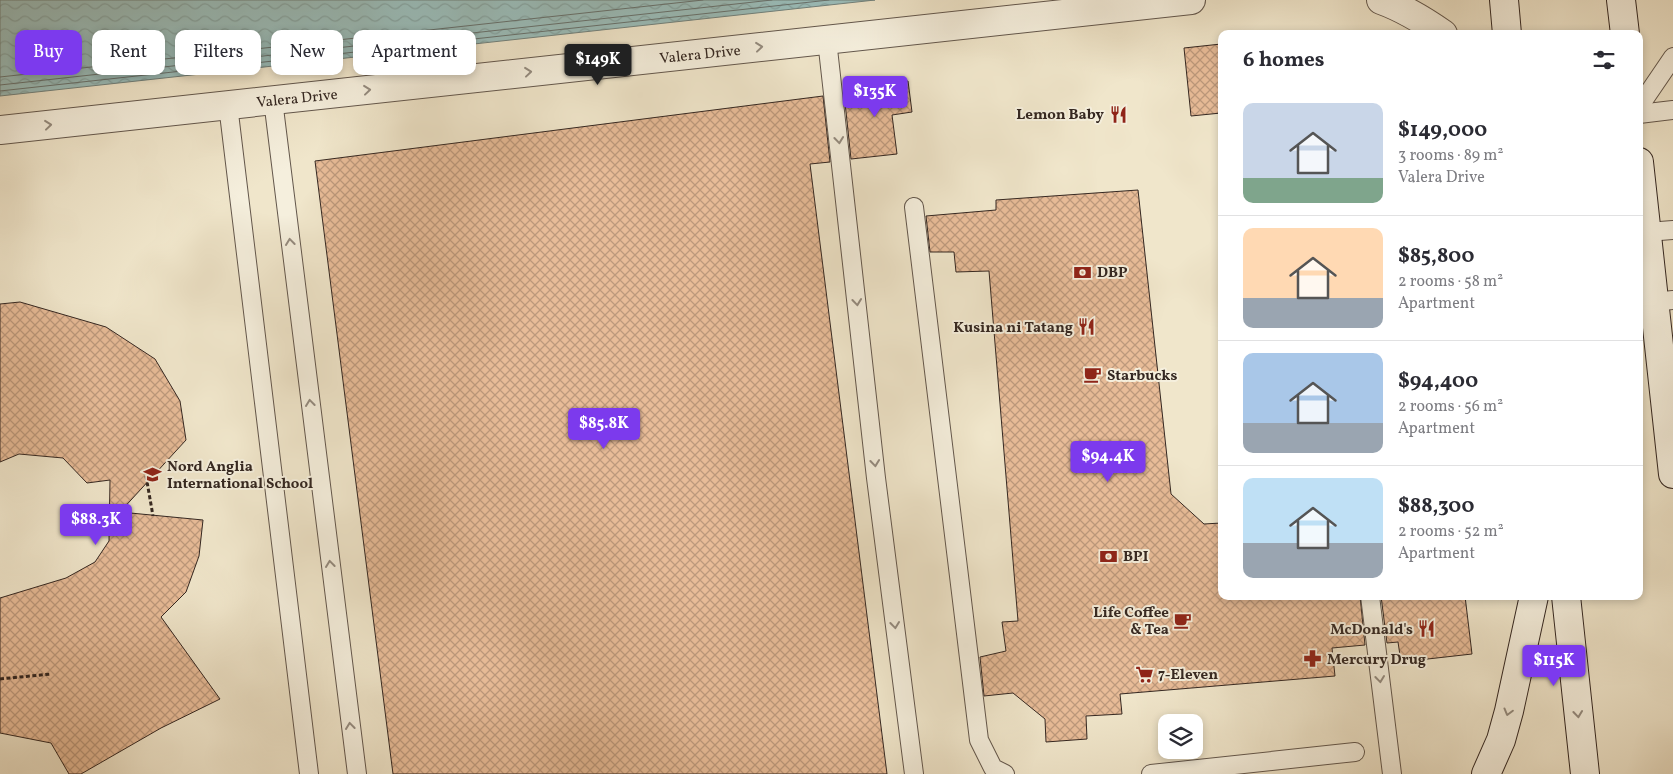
<!DOCTYPE html>
<meta charset="utf-8">
<style>
body{margin:0;font-family:Vollkorn,serif;background:#f7f7f7;color:#2b2b33;height:100vh;display:flex;flex-direction:column;font-size:19px;white-space:nowrap}
*{box-sizing:border-box;margin:0}
p{font-size:16px;color:#7c7c81}
.icon{flex:none;width:28px;height:28px;fill:none;stroke:currentColor;stroke-width:2;stroke-linecap:round;stroke-linejoin:round}
.map{position:relative;flex:1;overflow:hidden}
.sheet{position:absolute;left:1218px;top:30px;width:425px;height:570px;display:flex;flex-direction:column;background:#fff;border-radius:10px;box-shadow:0 2px 8px #0003}
.sheet>*{flex:none}
.hud{position:absolute;left:15px;top:30px;width:475px;height:45px;display:flex;gap:10px}
.controls{position:absolute;left:1158px;top:714px;display:grid;gap:10px}
.controls a{display:grid;place-items:center;width:45px;height:45px;border-radius:10px;background:#fff;box-shadow:0 2px 8px #0003;font-size:25px}
.price{position:absolute;translate:-50% -42px;padding:0 11px;border-radius:5px;background:#7c3aed;color:#fff;font-size:16px;line-height:32px;filter:drop-shadow(0 1px 2px #0008)}
.price::after{content:'';position:absolute;left:50%;top:30px;width:15px;height:11px;margin-left:-8px;background:inherit;clip-path:polygon(0 0,100% 0,50% 100%)}
.price.active{background:#222;color:#fff}
ul{padding:0;list-style:none}
li{display:flex;align-items:center;gap:15px;height:125px;padding:0 25px}
li+li{border-top:1px solid #e1e1e2}
li span{display:grid;place-items:center;flex:none;width:140px;height:100px;border-radius:10px;color:#555}
li>.icon{margin-inline-start:auto}
span .icon{width:60px;height:60px;fill:#fffc;stroke-width:1}
li b{font-size:21px}
h2{display:flex;justify-content:space-between;align-items:center;height:60px;padding:0 25px;font-size:21px}
.pill{padding:0 18px;border-radius:10px;background:#fff;box-shadow:0 2px 8px #0003;font-size:18px;line-height:45px}
.pill.active{background:#7c3aed;color:#fff}
.map>svg:first-child{display:block}
.water{fill:url(#water-waves);stroke:#72827d}
.lines{fill:none;stroke-linecap:round;stroke-linejoin:round}
.shore{stroke:#68726e;stroke-width:1}
.building{fill:url(#building-cross-hatch);stroke:#342721}
.service-casing{stroke:#63574c;stroke-width:20}
.minor-casing{stroke:#63574c;stroke-width:30}
.secondary-casing{stroke:#342721;stroke-width:30}
.path{stroke:#342721;stroke-width:3;stroke-dasharray:4 2.5;stroke-linecap:butt}
.service{stroke:#f5efdd;stroke-width:18}
.minor{stroke:#f5efdd;stroke-width:28}
.secondary{stroke:#f5efdd;stroke-width:28}
.oneway{stroke:#948b7f}
.labels{text-anchor:middle;stroke-width:4;stroke-linejoin:round;paint-order:stroke}
.street-label{font-size:15px;fill:#342721;stroke:#f5efdd}
.poi-label{font-size:15px;font-weight:bold;fill:#342721;stroke:#f5efdd;text-anchor:start}
</style>
<div class="map">
<svg width="1673" height="774" viewBox="0 0 1673 774">
<defs>
<pattern id="water-waves" width="16" height="10" patternUnits="userSpaceOnUse" patternTransform="scale(1.25)"><rect width="16" height="10" fill="#9bbebb"/><path d="M0 5q4-4 8 0t8 0" fill="none" stroke="#86a3a0"/></pattern>
<pattern id="building-cross-hatch" width="8" height="8" patternUnits="userSpaceOnUse" patternTransform="scale(1.25)"><rect width="8" height="8" fill="#e8bc98"/><path d="M0 0l8 8M0 8l8-8" fill="none" stroke="#bd997c"/></pattern>
</defs>
<rect width="100%" height="100%" fill="#f0e6cb"/>
<filter id="stains"><feTurbulence type="fractalNoise" baseFrequency=".004" numOctaves="4"/><feColorMatrix values="0 0 0 0 .2 0 0 0 0 .09 0 0 0 0 .02 0 0 0 .5 -.17"/></filter>
<radialGradient id="worn" r=".72"><stop offset=".6" stop-color="#630" stop-opacity="0"/><stop offset="1" stop-color="#630" stop-opacity=".3"/></radialGradient>
<path class="water" d="M 0,0 L 875,0 L 0,96 Z"/>
<g class="lines">
<g class="shore">
<path d="M 0,77 L 703,0"/>
<path d="M 0,85 L 772,0"/>
<path d="M 0,91 L 829,0"/>
</g>
</g>
<g class="building">
<path d="M 1221,44 L 1221,113 L 1191,116 L 1184,48 Z"/>
<path d="M 908,81 L 912,112 L 892,115 L 897,154 L 851,159 L 844,93 L 856,92 L 856,87 Z"/>
<path d="M 823,96 L 830,162 L 810,164 L 887,774 L 393,774 L 315,161 Z"/>
<path d="M 1138,190 L 1171,494 L 1204,524 L 1221,523 L 1221,596 L 1360,596 L 1365,645 L 1332,648 L 1335,676 L 1120,694 L 1122,714 L 1086,716 L 1087,739 L 1046,742 L 1045,719 L 1013,693 L 984,696 L 980,657 L 1006,651 L 1002,622 L 1018,621 L 989,271 L 956,272 L 954,252 L 930,252 L 926,216 L 996,210 L 996,200 Z"/>
<path d="M 20,302 L 106,327 L 155,359 L 180,401 L 186,440 L 120,512 L 203,520 L 199,556 L 186,592 L 161,617 L 220,699 L 161,728 L 81,774 L 69,774 L 51,743 L 0,733 L 0,598 L 66,578 L 95,562 L 109,541 L 110,480 L 87,483 L 63,458 L 19,454 L 0,462 L 0,304 Z"/>
<path d="M 1381,596 L 1465,596 L 1472,654 L 1401,662 L 1398,642 L 1387,643 Z"/>
</g>
<g class="lines">
<defs>
<g id="service">
<path d="M 827,40 L 876,478 L 914,774"/>
<path d="M 273,100 L 357,774"/>
<path d="M 228,105 L 309,774"/>
<path d="M 1639,107 L 1673,57"/>
<path d="M 1639,114 L 1673,110"/>
<path d="M 914,207 L 979,740 L 993,768 L 1005,774"/>
<path d="M 1647,232 L 1673,230"/>
<path d="M 1654,302 L 1673,300"/>
<path d="M 1370,596 L 1392,774"/>
<path d="M 1151,774 L 1355,752"/>
</g>
<g id="minor">
<path d="M 1381,0 C 1403,8 1423,20 1443,34"/>
<path d="M 0,130 L 1191,0"/>
</g>
<g id="secondary">
<path d="M 1504,0 L 1507,34"/>
<path d="M 1621,0 L 1625,34"/>
<path d="M 1639,162 L 1673,474"/>
<path d="M 1566,596 L 1585,774"/>
<path d="M 1486,774 L 1501,740 L 1509,711 L 1534,596"/>
</g>
</defs>
<use href="#service" class="service-casing"/>
<use href="#minor" class="minor-casing"/>
<use href="#secondary" class="secondary-casing"/>
<g class="path">
<path d="M 146,476 L 153,516"/>
<path d="M 0,679 L 51,674"/>
</g>
<use href="#service" class="service"/>
<use href="#minor" class="minor"/>
<use href="#secondary" class="secondary"/>
</g>
<defs><path id="oneway-chevron" d="M-2-3.5L2.5 0L-2 3.5" fill="none" stroke-width="1.6" stroke-linecap="round" stroke-linejoin="round" transform="scale(1.25)"/></defs>
<g class="oneway">
<use href="#oneway-chevron" transform="translate(759 47) rotate(-6)"/>
<use href="#oneway-chevron" transform="translate(528 72) rotate(-6)"/>
<use href="#oneway-chevron" transform="translate(367 90) rotate(-6)"/>
<use href="#oneway-chevron" transform="translate(48 125) rotate(-6)"/>
<use href="#oneway-chevron" transform="translate(839 140) rotate(84)"/>
<use href="#oneway-chevron" transform="translate(290 242) rotate(-97)"/>
<use href="#oneway-chevron" transform="translate(857 302) rotate(84)"/>
<use href="#oneway-chevron" transform="translate(310 403) rotate(-97)"/>
<use href="#oneway-chevron" transform="translate(875 463) rotate(84)"/>
<use href="#oneway-chevron" transform="translate(330 564) rotate(-97)"/>
<use href="#oneway-chevron" transform="translate(895 625) rotate(83)"/>
<use href="#oneway-chevron" transform="translate(1380 679) rotate(83)"/>
<use href="#oneway-chevron" transform="translate(1508 712) rotate(105)"/>
<use href="#oneway-chevron" transform="translate(1578 714) rotate(84)"/>
<use href="#oneway-chevron" transform="translate(350 726) rotate(-97)"/>
</g>
<defs>
<symbol id="restaurant-bare" viewBox="-9 -9 18 18"><path d="M-5-6h1v4h1v-4h1v4h1v-4h1v5L-1.5 .5V6h-2V.5L-5-1ZM5-6V6H3V1.5H1.5Q1.5-4 5-6Z" fill="#8f2418" stroke="#f5efdd" stroke-width="2.5" paint-order="stroke"/></symbol>
<symbol id="bank-bare" viewBox="-9 -9 18 18"><path d="M-6-4H6V4H-6ZM0-2.3a2.3 2.3 0 1 0 0 4.6a2.3 2.3 0 1 0 0-4.6Z" fill="#8f2418" stroke="#f5efdd" stroke-width="2.5" paint-order="stroke"/></symbol>
<symbol id="cafe-bare" viewBox="-9 -9 18 18"><path d="M-5.5-4.5H6V0H3Q3 3.5 0 3.5H-2.5Q-5.5 3.5-5.5 0ZM3-3.2v2h1.7v-2ZM-6 4.5H4V6H-6Z" fill="#8f2418" stroke="#f5efdd" stroke-width="2.5" paint-order="stroke"/></symbol>
<symbol id="school-bare" viewBox="-9 -9 18 18"><path d="M0-5L7-2L0 1L-7-2ZM-4 1L0 2.5L4 1V4Q0 6-4 4Z" fill="#8f2418" stroke="#f5efdd" stroke-width="2.5" paint-order="stroke"/></symbol>
<symbol id="pharmacy-bare" viewBox="-9 -9 18 18"><path d="M-2-6h4v4h4v4h-4v4h-4v-4h-4v-4h4Z" fill="#8f2418" stroke="#f5efdd" stroke-width="2.5" paint-order="stroke"/></symbol>
<symbol id="supermarket-bare" viewBox="-9 -9 18 18"><path d="M-6-5.5h2.5l.6 2H6L4.5 2H-2.5L-4.4-4H-6ZM-1.5 3.2a1.3 1.3 0 1 0 .1 0ZM3 3.2a1.3 1.3 0 1 0 .1 0Z" fill="#8f2418" stroke="#f5efdd" stroke-width="2.5" paint-order="stroke"/></symbol>
</defs>
<g fill-rule="evenodd">
<use href="#restaurant-bare" x="1106" y="102" width="25" height="25"/>
<use href="#bank-bare" x="1070" y="260" width="25" height="25"/>
<use href="#restaurant-bare" x="1074" y="314" width="25" height="25"/>
<use href="#cafe-bare" x="1080" y="362" width="25" height="25"/>
<use href="#school-bare" x="140" y="462" width="25" height="25"/>
<use href="#bank-bare" x="1096" y="544" width="25" height="25"/>
<use href="#cafe-bare" x="1170" y="608" width="25" height="25"/>
<use href="#restaurant-bare" x="1414" y="616" width="25" height="25"/>
<use href="#pharmacy-bare" x="1300" y="646" width="25" height="25"/>
<use href="#supermarket-bare" x="1132" y="662" width="25" height="25"/>
</g>
<g class="labels">
<g class="street-label">
<text transform="translate(700 54) rotate(-6)" y="5">Valera Drive</text>
<text transform="translate(297 98) rotate(-6)" y="5">Valera Drive</text>
</g>
<g class="poi-label">
<text x="1104" y="119" text-anchor="end">Lemon Baby</text>
<text x="1097" y="277">DBP</text>
<text x="1073" y="332" text-anchor="end">Kusina ni Tatang</text>
<text x="1107" y="380">Starbucks</text>
<text x="167" y="471">Nord Anglia<tspan x="167" dy="17">International School</tspan></text>
<text x="1123" y="561">BPI</text>
<text x="1169" y="617" text-anchor="end">Life Coffee<tspan x="1169" dy="17">&amp; Tea</tspan></text>
<text x="1413" y="634" text-anchor="end">McDonald's</text>
<text x="1327" y="664">Mercury Drug</text>
<text x="1158" y="679">7-Eleven</text>
</g>
</g>
<rect width="100%" height="100%" filter="url(#stains)"/>
<rect width="100%" height="100%" fill="url(#worn)"/>
</svg>
<div class="controls">
<a><svg class="icon" aria-label="layers" viewBox="0 0 24 24"><path d="M12 4l9 5-9 5-9-5zM3 14l9 5 9-5"/></svg></a>
</div>
<b class="price active" style="left:598px;top:86px">$149K</b>
<b class="price" style="left:875px;top:118px">$135K</b>
<b class="price" style="left:604px;top:450px">$85.8K</b>
<b class="price" style="left:1108px;top:483px">$94.4K</b>
<b class="price" style="left:96px;top:546px">$88.3K</b>
<b class="price" style="left:1554px;top:687px">$115K</b>
<div class="hud">
<a class="pill active">Buy</a>
<a class="pill">Rent</a>
<a class="pill">Filters</a>
<a class="pill">New</a>
<a class="pill">Apartment</a>
</div>
<section class="sheet">
<h2>6 homes<svg class="icon" aria-label="filters" viewBox="0 0 24 24"><path d="M4 7h16M4 17h16"/><circle cx="9" cy="7" r="2"/><circle cx="15" cy="17" r="2"/></svg></h2>
<ul>
<li><span style="background:linear-gradient(#c9d6e8 75%,#7fa58c 0)"><svg class="icon" aria-label="home" viewBox="0 0 24 24"><path d="M3 11l9-7 9 7M6 9v11h12V9"/></svg></span><div><b>$149,000</b><p>3 rooms · 89 m²</p><p>Valera Drive</p></div></li>
<li><span style="background:linear-gradient(#ffd9b3 70%,#9aa5b1 0)"><svg class="icon" aria-label="home" viewBox="0 0 24 24"><path d="M3 11l9-7 9 7M6 9v11h12V9"/></svg></span><div><b>$85,800</b><p>2 rooms · 58 m²</p><p>Apartment</p></div></li>
<li><span style="background:linear-gradient(#a9c7e8 70%,#9aa5b1 0)"><svg class="icon" aria-label="home" viewBox="0 0 24 24"><path d="M3 11l9-7 9 7M6 9v11h12V9"/></svg></span><div><b>$94,400</b><p>2 rooms · 56 m²</p><p>Apartment</p></div></li>
<li><span style="background:linear-gradient(#bfe0f5 65%,#9aa5b1 0)"><svg class="icon" aria-label="home" viewBox="0 0 24 24"><path d="M3 11l9-7 9 7M6 9v11h12V9"/></svg></span><div><b>$88,300</b><p>2 rooms · 52 m²</p><p>Apartment</p></div></li>
</ul>
</section>
</div>
